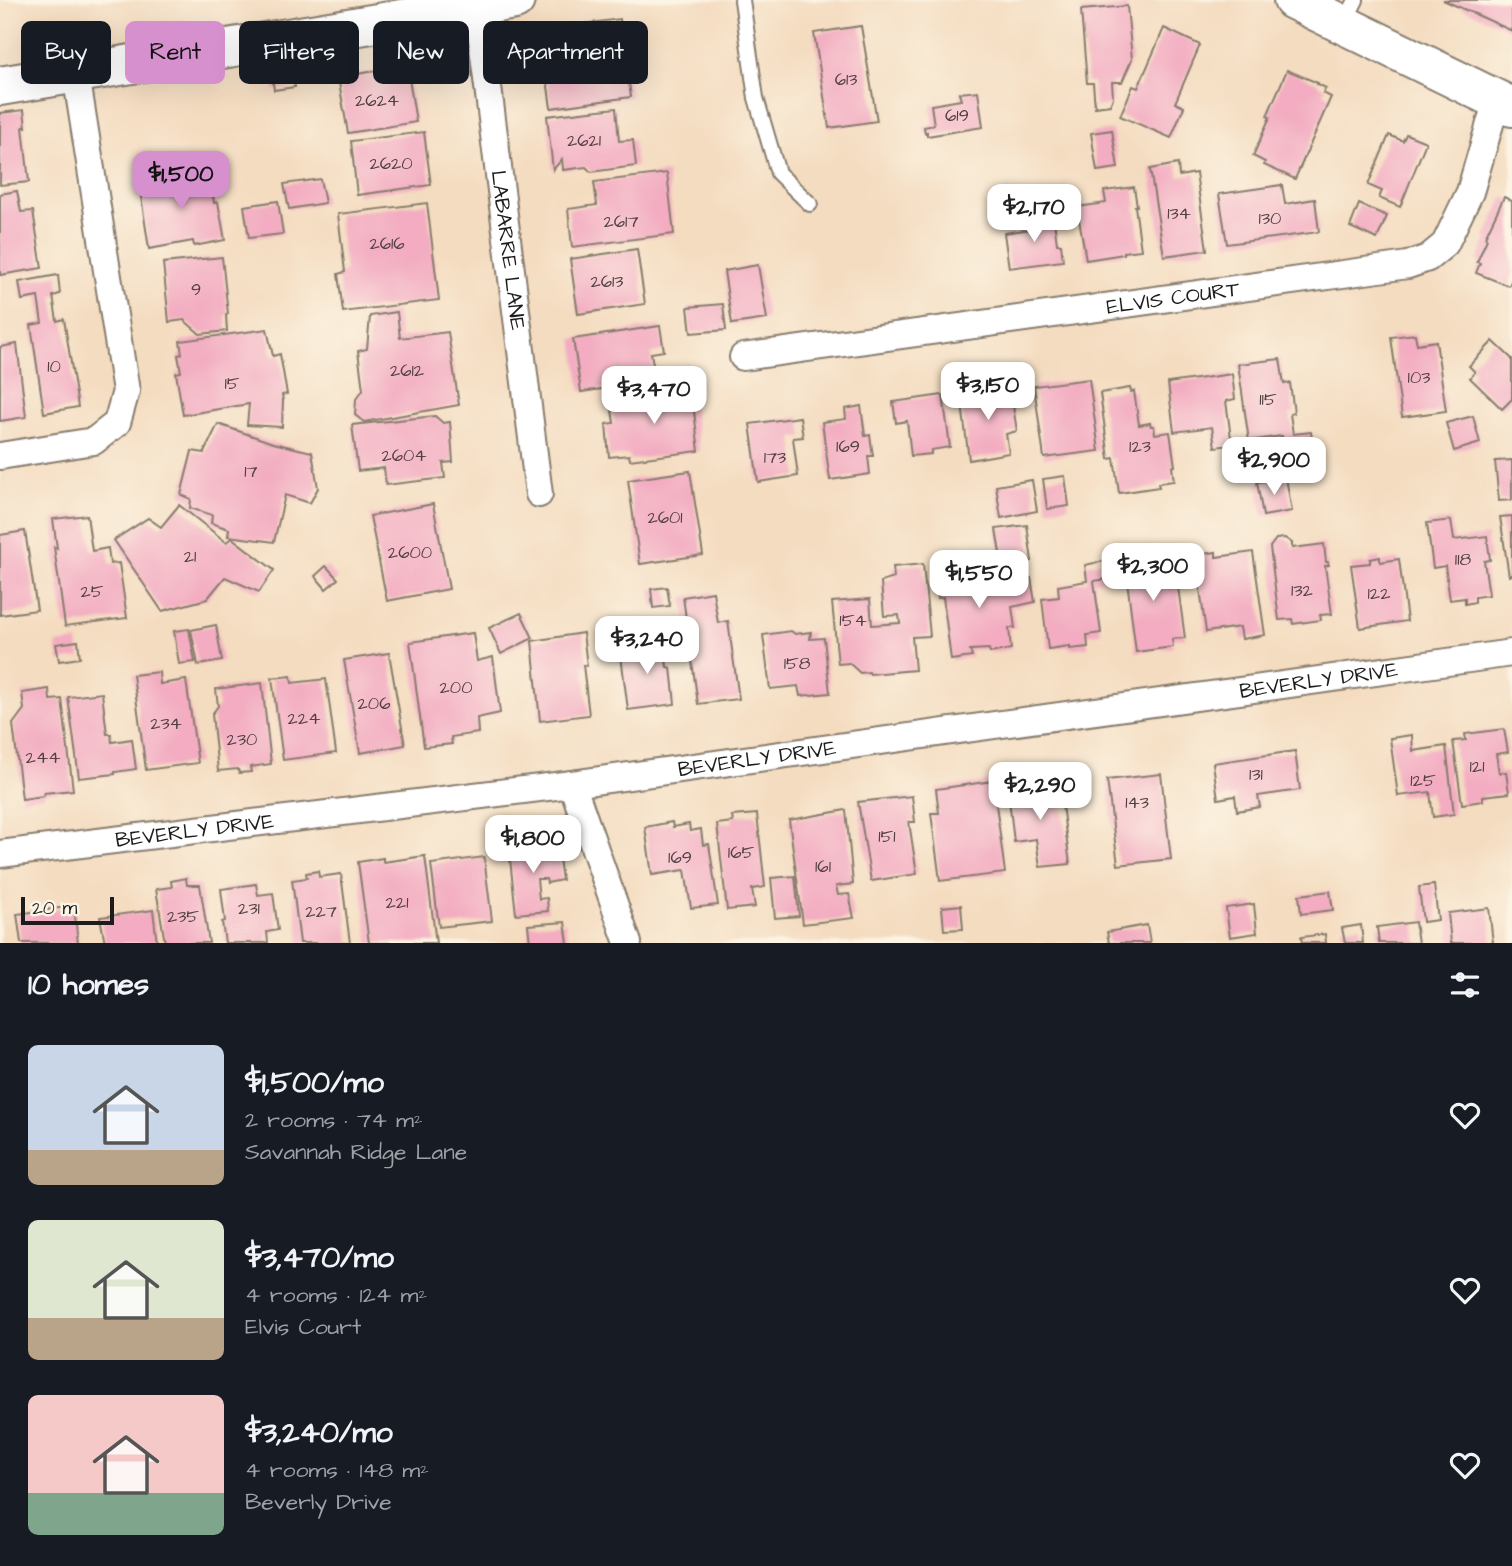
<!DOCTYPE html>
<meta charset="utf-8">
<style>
body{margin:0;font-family:"Architects Daughter",sans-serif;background:#20242c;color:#f1f3f6;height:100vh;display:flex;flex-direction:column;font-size:26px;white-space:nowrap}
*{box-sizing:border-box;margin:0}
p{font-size:23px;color:#9ea1a6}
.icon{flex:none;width:38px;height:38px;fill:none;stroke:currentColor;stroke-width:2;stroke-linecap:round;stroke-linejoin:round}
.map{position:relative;height:943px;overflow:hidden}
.sheet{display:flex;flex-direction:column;background:#171b24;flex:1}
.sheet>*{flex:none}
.guide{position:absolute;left:21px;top:21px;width:700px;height:63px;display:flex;gap:14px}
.scale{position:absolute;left:21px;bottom:18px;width:93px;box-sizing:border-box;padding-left:7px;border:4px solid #1c1c1c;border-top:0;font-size:19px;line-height:24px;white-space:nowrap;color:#1c1c1c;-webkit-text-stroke:5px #fcf5e5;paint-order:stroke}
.price{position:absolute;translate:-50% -60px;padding:0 16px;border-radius:14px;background:#fff;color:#222;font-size:23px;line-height:46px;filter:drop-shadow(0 2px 4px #0008)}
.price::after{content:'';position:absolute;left:50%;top:42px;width:21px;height:16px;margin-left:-10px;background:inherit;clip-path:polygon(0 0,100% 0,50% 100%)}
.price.current{background:#d690ce;color:#111}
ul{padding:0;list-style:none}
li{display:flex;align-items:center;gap:21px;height:175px;padding:0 28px}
li span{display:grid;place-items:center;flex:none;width:196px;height:140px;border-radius:10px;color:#555}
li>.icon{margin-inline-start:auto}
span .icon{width:84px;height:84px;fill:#fffc;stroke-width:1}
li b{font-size:30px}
h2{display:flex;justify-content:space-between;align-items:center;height:84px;padding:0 28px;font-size:30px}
.pill{padding:0 24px;border-radius:10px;background:#171b24;box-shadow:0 7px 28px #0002;font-size:24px;line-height:63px}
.pill.current{background:#d690ce;color:#111}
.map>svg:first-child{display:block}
.building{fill:#f3acc1}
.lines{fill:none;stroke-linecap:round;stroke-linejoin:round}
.lane-casing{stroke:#887c6e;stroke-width:18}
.street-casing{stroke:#887c6e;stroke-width:30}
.secondary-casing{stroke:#887c6e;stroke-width:42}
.lane{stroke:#fff;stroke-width:14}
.street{stroke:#fff;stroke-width:26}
.secondary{stroke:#fff;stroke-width:38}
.labels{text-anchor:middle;stroke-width:7;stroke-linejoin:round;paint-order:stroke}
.number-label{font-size:18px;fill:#524045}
.street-label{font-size:21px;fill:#1c1c1c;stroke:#fcf5e5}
</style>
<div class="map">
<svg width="1512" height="943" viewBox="0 0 1512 943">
<rect width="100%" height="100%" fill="#fcf5e5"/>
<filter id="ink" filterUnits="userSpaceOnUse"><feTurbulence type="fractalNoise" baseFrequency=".0143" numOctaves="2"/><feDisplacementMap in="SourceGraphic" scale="14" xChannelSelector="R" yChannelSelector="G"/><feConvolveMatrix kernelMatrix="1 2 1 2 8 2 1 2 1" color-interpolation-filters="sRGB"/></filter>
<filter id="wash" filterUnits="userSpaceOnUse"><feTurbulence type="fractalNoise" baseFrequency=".00686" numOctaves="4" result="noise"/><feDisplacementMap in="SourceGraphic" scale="28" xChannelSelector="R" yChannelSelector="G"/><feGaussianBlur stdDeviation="1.57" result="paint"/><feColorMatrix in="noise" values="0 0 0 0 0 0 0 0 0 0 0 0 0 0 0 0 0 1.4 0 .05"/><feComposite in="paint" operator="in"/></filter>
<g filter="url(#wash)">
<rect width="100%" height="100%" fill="#f4dcc0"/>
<g id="blocks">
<g class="building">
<path d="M 1443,0 L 1512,0 L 1512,31 L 1484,18 Z"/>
<path d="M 1127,6 L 1132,59 L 1122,82 L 1112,82 L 1113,98 L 1110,105 L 1095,107 L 1093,83 L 1087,83 L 1081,10 Z"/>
<path d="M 620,19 L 631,97 L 551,108 L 543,51 L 578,47 L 574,25 Z"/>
<path d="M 861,26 L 877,121 L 829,128 L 814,33 Z"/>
<path d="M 1164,28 L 1200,45 L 1175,103 L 1184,107 L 1171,138 L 1120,116 L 1133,86 L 1138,88 Z"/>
<path d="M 292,66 L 295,87 L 274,90 L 271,70 Z"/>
<path d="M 407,66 L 416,122 L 348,133 L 338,77 Z"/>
<path d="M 1287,70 L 1318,83 L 1317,84 L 1326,88 L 1323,93 L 1331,97 L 1295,179 L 1264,165 L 1265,162 L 1253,156 L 1270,117 L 1267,116 Z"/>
<path d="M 978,91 L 983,127 L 927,136 L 927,132 L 925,133 L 924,127 L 934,125 L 931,105 L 961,100 L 959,93 Z"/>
<path d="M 616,108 L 619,141 L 633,140 L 636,166 L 591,172 L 586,167 L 563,170 L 562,159 L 553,170 L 547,116 Z"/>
<path d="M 24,110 L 26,127 L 23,127 L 29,182 L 0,185 L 0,113 Z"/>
<path d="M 1112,130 L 1118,168 L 1097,171 L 1091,133 Z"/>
<path d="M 424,132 L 431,185 L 357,195 L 351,141 Z"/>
<path d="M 1406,134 L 1426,142 L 1400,207 L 1379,198 L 1382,191 L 1368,185 L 1389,135 L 1403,141 Z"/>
<path d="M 1178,164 L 1179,176 L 1196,173 L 1207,250 L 1164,256 L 1150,169 Z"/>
<path d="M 210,172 L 214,203 L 218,202 L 225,240 L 194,246 L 193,241 L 149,249 L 139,183 Z"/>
<path d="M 667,173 L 674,234 L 572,247 L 568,209 L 597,205 L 594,182 Z"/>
<path d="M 320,179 L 325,203 L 289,209 L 284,184 Z"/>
<path d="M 1282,185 L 1285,204 L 1315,199 L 1319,232 L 1227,244 L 1219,194 Z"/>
<path d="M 1134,187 L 1137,206 L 1135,206 L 1141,250 L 1124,252 L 1124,254 L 1086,260 L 1077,207 L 1106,203 L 1104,191 Z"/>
<path d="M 17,191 L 21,212 L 33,211 L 42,268 L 0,275 L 0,194 Z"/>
<path d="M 1504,197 L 1512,201 L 1512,279 L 1509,286 L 1476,273 L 1480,263 L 1477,262 L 1487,239 L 1485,237 Z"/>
<path d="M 278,201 L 283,234 L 249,238 L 244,206 Z"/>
<path d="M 427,203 L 439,300 L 343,312 L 338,274 L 345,272 L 338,214 Z"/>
<path d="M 1359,204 L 1387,216 L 1377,239 L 1350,227 Z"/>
<path d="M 1053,213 L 1057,244 L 1061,244 L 1063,261 L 1009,268 L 1004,233 L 1038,228 L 1036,215 Z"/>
<path d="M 637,249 L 645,304 L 578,314 L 570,259 Z"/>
<path d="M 222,257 L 228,314 L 226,315 L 227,331 L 200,334 L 184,320 L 169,322 L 163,263 Z"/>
<path d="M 758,265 L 767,319 L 732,324 L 724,271 Z"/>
<path d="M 58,275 L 60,294 L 53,296 L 57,321 L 64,319 L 78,407 L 44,413 L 31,325 L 42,323 L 38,297 L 22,300 L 19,282 Z"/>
<path d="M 723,304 L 726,330 L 691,333 L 688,307 Z"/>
<path d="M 397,312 L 400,338 L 448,332 L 459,405 L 364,422 L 355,415 L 356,399 L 363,390 L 358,351 L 367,349 L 370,316 Z"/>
<path d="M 660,326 L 664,351 L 651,353 L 656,381 L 581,392 L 573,339 Z"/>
<path d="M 267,329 L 273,356 L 280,354 L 287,394 L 282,395 L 283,401 L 282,427 L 247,425 L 249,404 L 183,415 L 176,373 L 181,372 L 178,355 L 182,354 L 180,341 Z"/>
<path d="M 1415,334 L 1417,344 L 1436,341 L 1446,411 L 1402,417 L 1391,337 Z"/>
<path d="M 1493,341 L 1512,359 L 1512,399 L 1502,409 L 1470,378 L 1475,372 L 1469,366 Z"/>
<path d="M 17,344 L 26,417 L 0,421 L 0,347 Z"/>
<path d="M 1280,359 L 1284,384 L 1290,383 L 1294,413 L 1290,414 L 1293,434 L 1311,432 L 1315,462 L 1286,465 L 1282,436 L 1249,441 L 1238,364 Z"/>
<path d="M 1232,374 L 1235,399 L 1226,401 L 1232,445 L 1215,447 L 1212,427 L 1174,432 L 1168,383 Z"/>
<path d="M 1089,379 L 1099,451 L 1044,458 L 1034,386 Z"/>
<path d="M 993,382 L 994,391 L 1005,390 L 1008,406 L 1013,406 L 1017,431 L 1006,434 L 1009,453 L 969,460 L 961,396 L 976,394 L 974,385 Z"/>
<path d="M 691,388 L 699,451 L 630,460 L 629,455 L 609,457 L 606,424 L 614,423 L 612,410 L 625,408 L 623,397 Z"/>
<path d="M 1130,388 L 1131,392 L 1134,391 L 1139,425 L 1150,423 L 1151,426 L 1154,426 L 1155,434 L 1170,432 L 1175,466 L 1172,467 L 1174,481 L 1158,483 L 1159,487 L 1119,493 L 1114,458 L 1109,459 L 1100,393 Z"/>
<path d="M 943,395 L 950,447 L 931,450 L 931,454 L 911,456 L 907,421 L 896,423 L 893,402 Z"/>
<path d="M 861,406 L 865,436 L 870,435 L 873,456 L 868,456 L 870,474 L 830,480 L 822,422 L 846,419 L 845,409 Z"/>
<path d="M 435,416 L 443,423 L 450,422 L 453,462 L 443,463 L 445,478 L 386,485 L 384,468 L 358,471 L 352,425 Z"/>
<path d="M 1473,416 L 1480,443 L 1454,451 L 1446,423 Z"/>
<path d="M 800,417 L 803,437 L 793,438 L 798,476 L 758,482 L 750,424 Z"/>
<path d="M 218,424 L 273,443 L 312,452 L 318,488 L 310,503 L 285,495 L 274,542 L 228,536 L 229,529 L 211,523 L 212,515 L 190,508 L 191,499 L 181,495 L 192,451 L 204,453 Z"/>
<path d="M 1512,460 L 1512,500 L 1499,501 L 1495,461 Z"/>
<path d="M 690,471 L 703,555 L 640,564 L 628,480 Z"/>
<path d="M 1065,476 L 1069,506 L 1047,509 L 1043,479 Z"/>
<path d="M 1286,478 L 1292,511 L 1263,516 L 1257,482 Z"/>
<path d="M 1032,480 L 1037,511 L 1001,518 L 996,486 Z"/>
<path d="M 433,504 L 449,589 L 387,601 L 370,516 Z"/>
<path d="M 179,505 L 226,542 L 232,538 L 274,570 L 259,592 L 225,577 L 207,599 L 162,611 L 114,540 L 148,518 L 161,527 Z"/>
<path d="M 87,515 L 92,551 L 108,548 L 110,564 L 119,563 L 127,618 L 65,626 L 54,547 L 57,548 L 53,519 Z"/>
<path d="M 1512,516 L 1512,575 L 1509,576 L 1500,517 Z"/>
<path d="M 1451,520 L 1454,540 L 1487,536 L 1490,560 L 1484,561 L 1489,595 L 1475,597 L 1475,602 L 1465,604 L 1465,598 L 1450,600 L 1445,566 L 1433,568 L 1427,523 Z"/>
<path d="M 1027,525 L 1032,561 L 1002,566 L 996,529 Z"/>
<path d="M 25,531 L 37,610 L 0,615 L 0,535 Z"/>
<path d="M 1285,538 L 1292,543 L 1292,548 L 1324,544 L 1326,562 L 1328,562 L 1329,565 L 1325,566 L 1332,614 L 1320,615 L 1321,620 L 1293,624 L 1292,619 L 1279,620 L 1270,547 L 1276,539 Z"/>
<path d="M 1164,551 L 1168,588 L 1178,587 L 1185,638 L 1172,639 L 1173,647 L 1136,652 L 1124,556 Z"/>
<path d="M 1216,552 L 1216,557 L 1253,552 L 1265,635 L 1242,639 L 1240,627 L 1206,632 L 1196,560 L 1198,560 L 1197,555 Z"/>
<path d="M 1380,557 L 1380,562 L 1399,559 L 1407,621 L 1360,628 L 1351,565 L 1370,563 L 1370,559 Z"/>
<path d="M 1104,561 L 1107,579 L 1094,581 L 1101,633 L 1087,635 L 1088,647 L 1070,649 L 1070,646 L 1048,649 L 1042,599 L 1059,597 L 1058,586 L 1087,581 L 1085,565 Z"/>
<path d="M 923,564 L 930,636 L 912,637 L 915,670 L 870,674 L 869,672 L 860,673 L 849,663 L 838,664 L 832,602 L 870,599 L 872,625 L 900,623 L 899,615 L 884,616 L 881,582 L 894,578 L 893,567 Z"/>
<path d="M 978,564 L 980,586 L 1031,578 L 1035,602 L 1012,607 L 1015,628 L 1009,628 L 1011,649 L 990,653 L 989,649 L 970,650 L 972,657 L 951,660 L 943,597 L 938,598 L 935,570 Z"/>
<path d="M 326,566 L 338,579 L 326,589 L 315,576 Z"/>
<path d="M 667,587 L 670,606 L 653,608 L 651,589 Z"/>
<path d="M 713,592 L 718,623 L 728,621 L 739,699 L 698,704 L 683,597 Z"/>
<path d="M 521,613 L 533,638 L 501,654 L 489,628 Z"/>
<path d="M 216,625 L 222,661 L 198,665 L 191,630 Z"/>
<path d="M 189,629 L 195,662 L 179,664 L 174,631 Z"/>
<path d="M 791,631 L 795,634 L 811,632 L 810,639 L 824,638 L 830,693 L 800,696 L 798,686 L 770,689 L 763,635 Z"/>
<path d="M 473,633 L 477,661 L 493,657 L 500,713 L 477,718 L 478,733 L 451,737 L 452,744 L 424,747 L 410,642 Z"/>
<path d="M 583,633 L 587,666 L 583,665 L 589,715 L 540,721 L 532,641 Z"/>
<path d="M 78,641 L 80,658 L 59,661 L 56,644 Z"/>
<path d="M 664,642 L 667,667 L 671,668 L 675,704 L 628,710 L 620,648 Z"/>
<path d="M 389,653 L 405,745 L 360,753 L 344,660 Z"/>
<path d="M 159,672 L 160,684 L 186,680 L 198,763 L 146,770 L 133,675 Z"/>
<path d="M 291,676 L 292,683 L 326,679 L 336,753 L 283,760 L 272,678 Z"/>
<path d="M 262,683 L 271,764 L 250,767 L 251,772 L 239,773 L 238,769 L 218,771 L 212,714 L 218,706 L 216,689 Z"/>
<path d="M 49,689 L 50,700 L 62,699 L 73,790 L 44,793 L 44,796 L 22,799 L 13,724 L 24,709 L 22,693 Z"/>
<path d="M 102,693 L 107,734 L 111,734 L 112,742 L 132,739 L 136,769 L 115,772 L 115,774 L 79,778 L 68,697 Z"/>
<path d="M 1504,729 L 1508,752 L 1496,754 L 1499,773 L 1506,772 L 1509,793 L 1483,796 L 1483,801 L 1462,804 L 1453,741 L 1466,740 L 1465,734 Z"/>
<path d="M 1412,735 L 1413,751 L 1446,746 L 1454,814 L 1433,817 L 1430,792 L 1398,796 L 1390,738 Z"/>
<path d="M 1295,751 L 1300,790 L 1258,796 L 1260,807 L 1237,811 L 1235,796 L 1218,799 L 1213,763 Z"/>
<path d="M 1161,774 L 1171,859 L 1118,865 L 1107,780 Z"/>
<path d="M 993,781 L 1005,873 L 940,881 L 931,813 L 939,813 L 936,789 Z"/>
<path d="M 1045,781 L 1046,792 L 1060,790 L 1070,864 L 1040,867 L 1036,839 L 1014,842 L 1008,790 L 1022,788 L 1022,784 Z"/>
<path d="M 912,796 L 915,822 L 909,822 L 917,874 L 871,881 L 858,802 Z"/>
<path d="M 846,810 L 853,884 L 836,886 L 838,895 L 849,894 L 854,918 L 803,924 L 789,820 Z"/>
<path d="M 757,814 L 765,887 L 752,889 L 755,907 L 727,910 L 717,824 L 733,822 L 732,816 Z"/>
<path d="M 672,822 L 673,827 L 689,824 L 690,831 L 701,829 L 703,845 L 709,844 L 718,905 L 691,908 L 685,870 L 652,875 L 645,827 Z"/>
<path d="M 545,841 L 546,846 L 557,844 L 562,880 L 547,883 L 546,879 L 537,879 L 539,899 L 547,898 L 548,911 L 516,914 L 509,850 L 525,849 L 525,844 Z"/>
<path d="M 425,856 L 436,943 L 369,943 L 358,862 L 383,858 L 383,862 Z"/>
<path d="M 484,857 L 492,921 L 439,927 L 431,864 Z"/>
<path d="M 318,871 L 319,877 L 341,874 L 350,943 L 300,943 L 292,880 L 307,878 L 306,873 Z"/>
<path d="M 795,876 L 799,916 L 775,918 L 771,878 Z"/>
<path d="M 186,878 L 187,885 L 200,885 L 209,943 L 165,943 L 156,889 L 172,887 L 171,881 Z"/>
<path d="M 256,884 L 258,895 L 273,893 L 278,930 L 267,932 L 268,943 L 225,943 L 222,922 L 225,921 L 221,889 Z"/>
<path d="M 1434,885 L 1438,920 L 1423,922 L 1419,887 Z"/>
<path d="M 1330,891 L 1333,910 L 1301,914 L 1299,895 Z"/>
<path d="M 1254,904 L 1257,933 L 1230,937 L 1226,908 Z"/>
<path d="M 961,905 L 963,929 L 944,930 L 942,907 Z"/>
<path d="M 74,906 L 78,943 L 21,943 L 17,914 Z"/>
<path d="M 1489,908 L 1493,943 L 1451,943 L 1448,913 Z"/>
<path d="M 153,910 L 157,943 L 105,943 L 100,917 Z"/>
<path d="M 565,922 L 568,943 L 530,943 L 528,925 Z"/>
<path d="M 1415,922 L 1418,943 L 1379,943 L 1377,927 Z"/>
<path d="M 1147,925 L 1150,943 L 1109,943 L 1107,932 Z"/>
<path d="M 1361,925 L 1363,943 L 1345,943 L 1342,928 Z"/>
<path d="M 1325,934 L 1326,943 L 1302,943 L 1301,937 Z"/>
</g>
</g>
</g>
<g filter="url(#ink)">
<use href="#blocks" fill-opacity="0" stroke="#887c6e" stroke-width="2"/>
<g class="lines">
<defs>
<g id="lane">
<path d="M 742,0 L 756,98 L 778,173 L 810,204"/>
<path d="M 1344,24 L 1356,0"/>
</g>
<g id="street">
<path id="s1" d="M 478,7 L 539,494"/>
<path id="s2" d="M 743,357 L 1408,265 L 1428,258 L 1445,244 L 1470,192 L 1497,100"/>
<path d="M 0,456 L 94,441 L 117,423 L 126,391 L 76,74"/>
<path d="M 572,784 L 628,943"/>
<path id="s3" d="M 0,854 L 572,784 L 1512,653"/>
</g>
<g id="secondary">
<path d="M 1293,0 L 1512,107"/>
<path d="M 0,86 L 515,0"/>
</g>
</defs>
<use href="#lane" class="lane-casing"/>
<use href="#street" class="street-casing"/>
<use href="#secondary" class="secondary-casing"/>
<use href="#lane" class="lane"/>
<use href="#street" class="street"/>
<use href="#secondary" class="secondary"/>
</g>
</g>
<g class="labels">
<g class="number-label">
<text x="846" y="85">613</text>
<text x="377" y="106">2624</text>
<text x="957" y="121">619</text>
<text x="584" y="146">2621</text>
<text x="391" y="169">2620</text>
<text x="1179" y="219">134</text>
<text x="1270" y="224">130</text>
<text x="621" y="227">2617</text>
<text x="387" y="249">2616</text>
<text x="607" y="287">2613</text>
<text x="196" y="295">9</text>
<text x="54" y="372">10</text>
<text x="407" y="376">2612</text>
<text x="1419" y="383">103</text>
<text x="232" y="389">15</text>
<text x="1268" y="405">115</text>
<text x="848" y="452">169</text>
<text x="1140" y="452">123</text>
<text x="404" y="461">2604</text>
<text x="775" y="463">173</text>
<text x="251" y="477">17</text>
<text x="665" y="523">2601</text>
<text x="410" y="558">2600</text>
<text x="190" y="562">21</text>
<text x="1463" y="565">118</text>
<text x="1302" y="596">132</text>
<text x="92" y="597">25</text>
<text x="1379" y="599">122</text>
<text x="853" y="626">154</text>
<text x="797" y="669">158</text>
<text x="456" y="693">200</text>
<text x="374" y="709">206</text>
<text x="304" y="724">224</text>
<text x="166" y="729">234</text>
<text x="242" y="745">230</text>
<text x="43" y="763">244</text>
<text x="1477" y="772">121</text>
<text x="1256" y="780">131</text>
<text x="1423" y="786">125</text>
<text x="1137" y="808">143</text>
<text x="887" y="842">151</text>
<text x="741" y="858">165</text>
<text x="680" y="863">169</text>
<text x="823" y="872">161</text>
<text x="397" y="908">221</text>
<text x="249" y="914">231</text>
<text x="321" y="917">227</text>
<text x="183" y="922">235</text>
</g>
<g class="street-label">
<text dy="7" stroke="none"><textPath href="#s1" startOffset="245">LABARRE LANE</textPath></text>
<text dy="7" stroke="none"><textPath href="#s2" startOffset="434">ELVIS COURT</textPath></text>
<text dy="7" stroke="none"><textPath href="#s3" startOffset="1330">BEVERLY DRIVE</textPath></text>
<text dy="7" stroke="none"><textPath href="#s3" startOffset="763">BEVERLY DRIVE</textPath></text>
<text dy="7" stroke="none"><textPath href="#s3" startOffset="196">BEVERLY DRIVE</textPath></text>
</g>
</g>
</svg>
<div class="scale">20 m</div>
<b class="price current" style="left:181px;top:211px">$1,500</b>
<b class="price" style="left:1034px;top:244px">$2,170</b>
<b class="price" style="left:988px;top:422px">$3,150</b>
<b class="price" style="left:654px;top:426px">$3,470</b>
<b class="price" style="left:1274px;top:497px">$2,900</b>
<b class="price" style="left:1153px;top:603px">$2,300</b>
<b class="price" style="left:979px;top:610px">$1,550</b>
<b class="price" style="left:647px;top:676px">$3,240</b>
<b class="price" style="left:1040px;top:822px">$2,290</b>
<b class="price" style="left:533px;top:875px">$1,800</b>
<div class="guide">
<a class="pill">Buy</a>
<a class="pill current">Rent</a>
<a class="pill">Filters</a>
<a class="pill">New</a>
<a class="pill">Apartment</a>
</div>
</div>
<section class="sheet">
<h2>10 homes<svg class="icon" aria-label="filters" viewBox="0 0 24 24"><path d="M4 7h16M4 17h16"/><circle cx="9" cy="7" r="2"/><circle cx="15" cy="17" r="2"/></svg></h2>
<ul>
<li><span style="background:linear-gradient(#c9d6e8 75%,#b9a48a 0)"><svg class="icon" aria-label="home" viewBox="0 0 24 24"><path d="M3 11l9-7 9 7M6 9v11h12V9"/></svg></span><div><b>$1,500/mo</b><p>2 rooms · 74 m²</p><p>Savannah Ridge Lane</p></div><svg class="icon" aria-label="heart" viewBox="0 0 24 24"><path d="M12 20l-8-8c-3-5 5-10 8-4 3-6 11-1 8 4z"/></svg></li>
<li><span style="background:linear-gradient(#dfe7d0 70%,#b9a48a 0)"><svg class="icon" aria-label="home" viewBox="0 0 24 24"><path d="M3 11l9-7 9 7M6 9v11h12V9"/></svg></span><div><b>$3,470/mo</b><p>4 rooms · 124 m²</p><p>Elvis Court</p></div><svg class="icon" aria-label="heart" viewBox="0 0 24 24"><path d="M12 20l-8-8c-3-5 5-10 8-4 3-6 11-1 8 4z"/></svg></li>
<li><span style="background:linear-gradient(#f6c9c9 70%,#7fa58c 0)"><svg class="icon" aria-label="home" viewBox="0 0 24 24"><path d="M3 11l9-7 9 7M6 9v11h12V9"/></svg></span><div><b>$3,240/mo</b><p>4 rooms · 148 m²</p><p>Beverly Drive</p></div><svg class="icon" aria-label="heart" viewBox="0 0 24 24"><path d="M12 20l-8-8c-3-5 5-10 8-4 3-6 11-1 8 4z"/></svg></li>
</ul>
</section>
